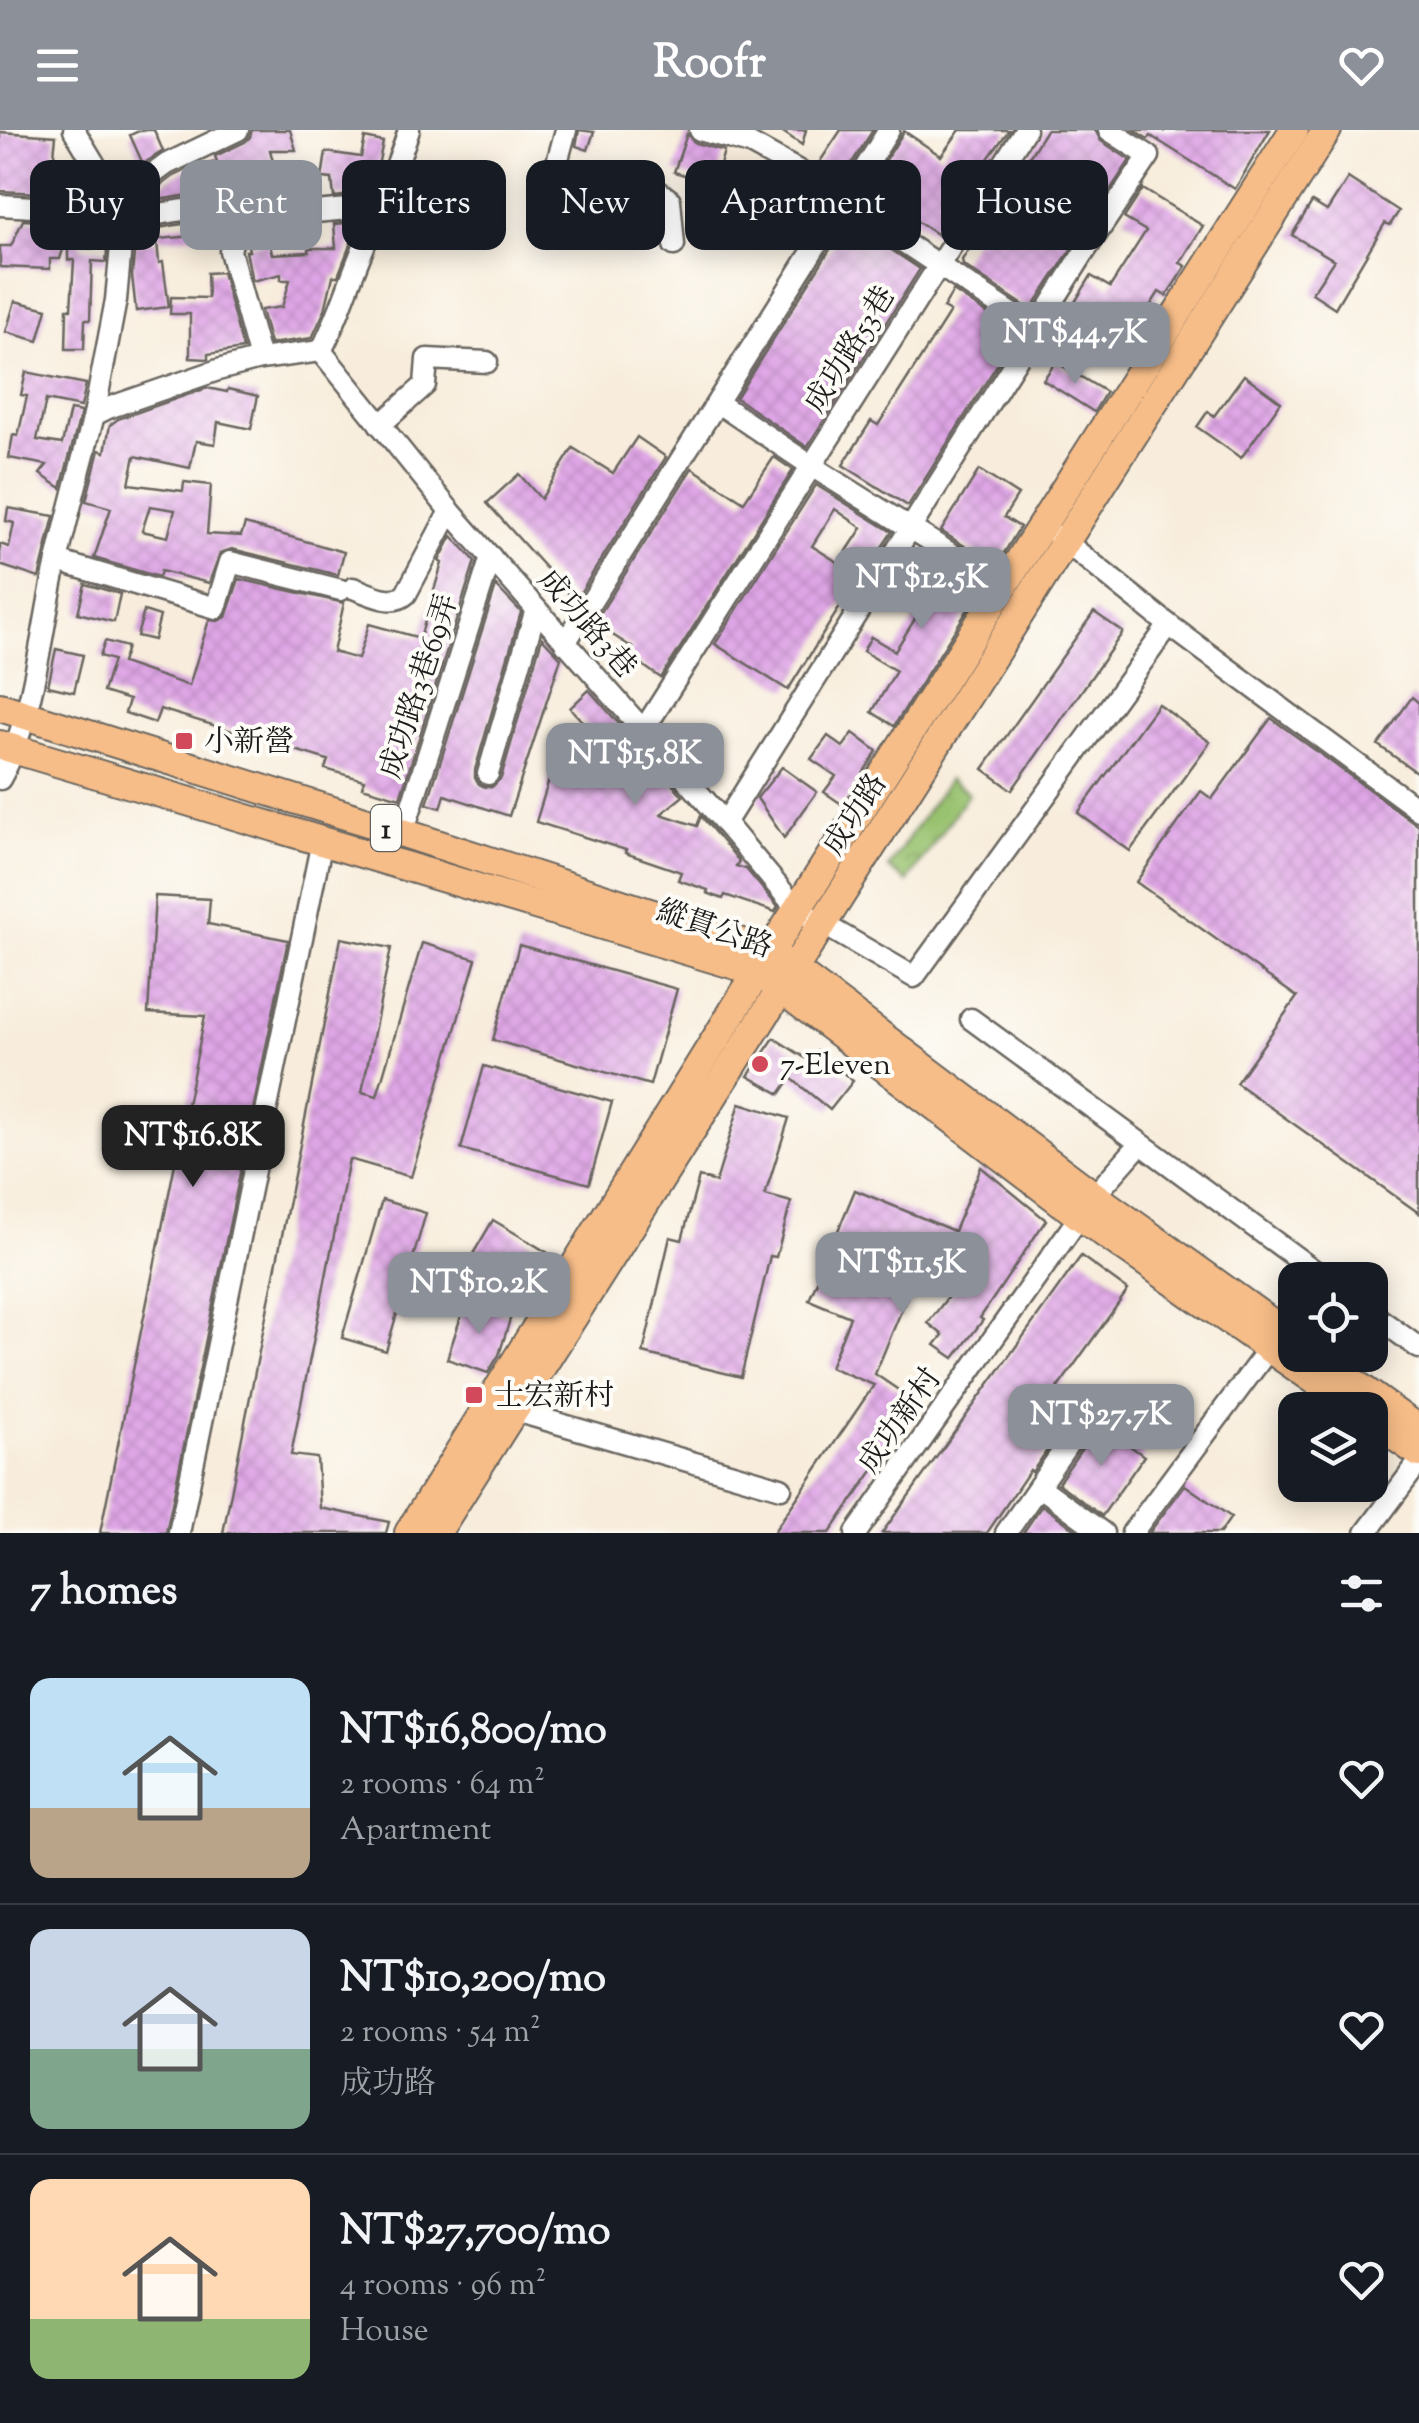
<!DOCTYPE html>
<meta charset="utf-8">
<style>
body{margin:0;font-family:"Sorts Mill Goudy","Noto Serif TC",serif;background:#242831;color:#f1f3f6;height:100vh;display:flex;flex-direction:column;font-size:38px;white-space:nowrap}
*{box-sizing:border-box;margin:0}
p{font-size:32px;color:#9ea1a6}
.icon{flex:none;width:55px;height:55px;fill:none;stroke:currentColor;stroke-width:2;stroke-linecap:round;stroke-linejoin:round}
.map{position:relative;height:1403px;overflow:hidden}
.drawer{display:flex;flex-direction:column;background:#171b24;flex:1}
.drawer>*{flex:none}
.top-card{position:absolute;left:30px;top:30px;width:1360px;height:90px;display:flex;gap:20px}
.controls{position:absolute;left:1278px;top:1132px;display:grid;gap:20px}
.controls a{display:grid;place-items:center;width:110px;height:110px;border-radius:20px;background:#171b24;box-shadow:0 5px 25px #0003;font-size:50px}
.price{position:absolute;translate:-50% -85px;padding:0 22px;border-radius:20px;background:#8c9099;color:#fff;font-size:32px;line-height:65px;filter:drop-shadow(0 2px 5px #0008)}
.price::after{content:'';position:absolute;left:50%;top:60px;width:30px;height:22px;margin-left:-15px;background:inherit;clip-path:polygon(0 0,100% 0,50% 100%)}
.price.selected{background:#222;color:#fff}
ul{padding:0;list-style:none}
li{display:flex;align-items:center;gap:30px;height:250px;padding:0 30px}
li+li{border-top:2px solid #363941}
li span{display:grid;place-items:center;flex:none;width:280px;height:200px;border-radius:20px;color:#555}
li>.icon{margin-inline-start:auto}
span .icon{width:120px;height:120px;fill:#fffc;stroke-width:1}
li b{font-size:42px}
h2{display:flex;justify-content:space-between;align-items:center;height:120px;padding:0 30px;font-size:42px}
.tag{padding:0 35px;border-radius:20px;background:#171b24;box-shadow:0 5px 25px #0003;font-size:35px;line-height:90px}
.tag.selected{background:#8c9099;color:#fff}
header{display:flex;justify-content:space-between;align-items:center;height:130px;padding:0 30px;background:#8c9099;color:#fff;font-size:45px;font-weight:700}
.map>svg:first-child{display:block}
.park{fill:url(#park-crowns);stroke:#5a6f46;stroke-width:2.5}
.building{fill:url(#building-cross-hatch);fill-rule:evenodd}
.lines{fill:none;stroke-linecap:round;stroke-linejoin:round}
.minor-casing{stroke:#69655f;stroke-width:25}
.major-casing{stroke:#69655f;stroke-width:32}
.path{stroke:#69655f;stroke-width:2.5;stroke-dasharray:2.5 8;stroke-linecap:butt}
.minor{stroke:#fff;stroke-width:20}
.major{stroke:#f7bd88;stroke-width:28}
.poi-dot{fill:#d1495b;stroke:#fdfcf7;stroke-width:4}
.labels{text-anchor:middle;stroke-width:8;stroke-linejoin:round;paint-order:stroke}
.shield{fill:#fdfcf7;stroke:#605f5e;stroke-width:2.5}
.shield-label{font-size:28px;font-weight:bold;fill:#1c1c1c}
.street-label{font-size:30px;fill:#1c1c1c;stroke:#fdfcf7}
.poi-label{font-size:30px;fill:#1c1c1c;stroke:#fdfcf7;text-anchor:start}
</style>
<header><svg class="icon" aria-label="menu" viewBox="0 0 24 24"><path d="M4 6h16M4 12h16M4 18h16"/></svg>Roofr<svg class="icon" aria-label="heart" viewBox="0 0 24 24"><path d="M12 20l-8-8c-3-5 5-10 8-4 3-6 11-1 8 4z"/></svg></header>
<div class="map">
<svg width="1419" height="1403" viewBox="0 0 1419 1403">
<defs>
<pattern id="park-crowns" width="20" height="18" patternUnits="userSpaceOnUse" patternTransform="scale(2.5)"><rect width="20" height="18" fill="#99c26f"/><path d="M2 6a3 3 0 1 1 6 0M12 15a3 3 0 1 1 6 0" fill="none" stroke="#83a660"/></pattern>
<pattern id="building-cross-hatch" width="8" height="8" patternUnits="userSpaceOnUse" patternTransform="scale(2.5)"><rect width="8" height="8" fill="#dfa6e6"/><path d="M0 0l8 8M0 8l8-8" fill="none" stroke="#bf8ec5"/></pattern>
</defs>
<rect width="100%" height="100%" fill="#fdfcf7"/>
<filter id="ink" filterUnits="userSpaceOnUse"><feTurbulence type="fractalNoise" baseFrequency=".01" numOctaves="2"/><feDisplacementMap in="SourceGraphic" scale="20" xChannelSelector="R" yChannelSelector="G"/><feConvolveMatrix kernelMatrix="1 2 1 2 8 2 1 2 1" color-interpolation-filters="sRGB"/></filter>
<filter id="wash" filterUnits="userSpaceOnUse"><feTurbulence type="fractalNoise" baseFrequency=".0048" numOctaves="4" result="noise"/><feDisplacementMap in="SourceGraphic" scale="40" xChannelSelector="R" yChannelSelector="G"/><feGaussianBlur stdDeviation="2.25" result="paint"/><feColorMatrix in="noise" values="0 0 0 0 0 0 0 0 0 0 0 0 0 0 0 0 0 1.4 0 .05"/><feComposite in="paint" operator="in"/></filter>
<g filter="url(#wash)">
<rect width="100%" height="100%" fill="#f8eddc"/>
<path class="park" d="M 949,649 L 969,663 L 907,752 L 888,738 Z"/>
<g id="blocks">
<g class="building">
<path d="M 141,0 L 154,0 L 163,21 L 143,34 L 130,5 Z"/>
<path d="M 252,0 L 290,0 L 296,20 L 270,20 L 278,50 L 274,51 L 276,59 L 271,55 L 263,53 L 158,70 L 157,64 L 149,70 L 147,66 L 174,46 L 195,36 L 217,32 L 215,26 L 245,12 L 250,7 Z"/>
<path d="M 579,0 L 594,2 L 588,20 L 576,16 Z"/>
<path d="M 780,0 L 806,0 L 802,15 Z"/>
<path d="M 841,0 L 873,0 L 848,39 L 843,44 L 833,46 L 817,36 Z"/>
<path d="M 960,0 L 1009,0 L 976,45 L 970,41 L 947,75 L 957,81 L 941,107 L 884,70 L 886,68 L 869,57 L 904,1 L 941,26 Z"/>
<path d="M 1046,0 L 1095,0 L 1101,11 L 1130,30 L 1031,180 L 963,135 L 962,130 L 984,95 L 995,102 L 1022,58 L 1013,53 Z"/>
<path d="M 1134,0 L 1270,0 L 1235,59 L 1151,6 L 1148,9 Z"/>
<path d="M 0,2 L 56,6 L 52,44 L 86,46 L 98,66 L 0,61 Z"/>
<path d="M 687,4 L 695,13 L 724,21 L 712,61 L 696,56 L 698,49 L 674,42 Z"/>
<path d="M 365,8 L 383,12 L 374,55 L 367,54 L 368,63 L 334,67 L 332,49 L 322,48 L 326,22 L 361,27 Z"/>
<path d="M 1348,48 L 1399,81 L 1390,95 L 1385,93 L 1335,178 L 1312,163 L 1334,130 L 1292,105 L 1312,72 L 1327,81 Z"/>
<path d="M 1143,59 L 1203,96 L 1180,133 L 1186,136 L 1166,166 L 1159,162 L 1131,206 L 1075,172 L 1091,146 L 1110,157 L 1146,101 L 1124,88 Z"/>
<path d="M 806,63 L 825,76 L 799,116 L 780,103 Z"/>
<path d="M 231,86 L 225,91 L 218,104 L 159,109 L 158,98 Z"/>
<path d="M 23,90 L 83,94 L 81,118 L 107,119 L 106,132 L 92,131 L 90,190 L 85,190 L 84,219 L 66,219 L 67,179 L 71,179 L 74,130 L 68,130 L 68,114 L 65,113 L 60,129 L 50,129 L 50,139 L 0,137 L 0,116 L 11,116 Z"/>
<path d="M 848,91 L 920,139 L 807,317 L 736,268 Z"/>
<path d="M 359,92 L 338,146 L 333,146 L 325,180 L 312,208 L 270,214 L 261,180 L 282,177 L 290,150 L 281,150 L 281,144 L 252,151 L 246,121 L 249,121 L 248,116 L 269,111 L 272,124 L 309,122 L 309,118 L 336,118 L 334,94 Z"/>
<path d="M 157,111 L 159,133 L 163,132 L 169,177 L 136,181 L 132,146 L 135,113 Z"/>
<path d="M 222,142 L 243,219 L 208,224 L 208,229 L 190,228 L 190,184 L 170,184 L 171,167 L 208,168 L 207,143 Z"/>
<path d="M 953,161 L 1017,203 L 908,376 L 843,335 L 871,291 L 878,295 L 950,182 L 943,178 Z"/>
<path d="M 15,171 L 47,179 L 38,211 L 6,202 Z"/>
<path d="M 1056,232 L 1106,262 L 1094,282 L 1043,250 Z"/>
<path d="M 26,242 L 86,254 L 81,277 L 46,270 L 37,310 L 62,314 L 70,280 L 81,282 L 61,358 L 40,344 L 47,335 L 9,328 L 13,305 L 18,306 L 27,266 L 21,265 Z"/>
<path d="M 1244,245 L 1281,272 L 1241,328 L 1197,297 L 1208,281 L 1214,286 Z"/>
<path d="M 207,258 L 227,262 L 228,259 L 258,266 L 251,299 L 218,292 L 215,314 L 196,311 L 190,338 L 135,326 L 129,354 L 183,361 L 184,352 L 211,355 L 207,404 L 241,406 L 245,394 L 344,422 L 338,445 L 232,419 L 220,423 L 209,453 L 161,441 L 159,447 L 94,428 L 111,378 L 86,371 L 99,320 L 105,322 L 110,295 L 118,289 ZM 150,376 L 175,380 L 168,407 L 142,401 Z"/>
<path d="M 637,307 L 666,327 L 575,471 L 487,373 L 519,344 L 541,369 L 573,318 L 613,343 Z"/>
<path d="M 774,327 L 793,340 L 661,548 L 628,525 L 633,518 L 594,493 L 692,338 L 744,372 Z"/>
<path d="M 979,340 L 1018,365 L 1004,387 L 1020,397 L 996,436 L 941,401 Z"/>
<path d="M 816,355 L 892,402 L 864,444 L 861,443 L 788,560 L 715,514 ZM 835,379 L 862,398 L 839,433 L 812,416 Z"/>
<path d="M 8,378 L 54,386 L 39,448 L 0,435 L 0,414 L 9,417 L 14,393 L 6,391 Z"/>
<path d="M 452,406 L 475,431 L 400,668 L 362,657 L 364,650 L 325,639 L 328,630 L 160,579 L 155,593 L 125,583 L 129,570 L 103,562 L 113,530 L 100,526 L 105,511 L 127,517 L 122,533 L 189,556 L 209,490 L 218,491 L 226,487 L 239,449 L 344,473 L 333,522 L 358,529 L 369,494 L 420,508 L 442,433 L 439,431 Z"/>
<path d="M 926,424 L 981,459 L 894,596 L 872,582 L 896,541 L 863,521 L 871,507 L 895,521 L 918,484 L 897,471 Z"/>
<path d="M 85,454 L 120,464 L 114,492 L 78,483 Z"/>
<path d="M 496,456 L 521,482 L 475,640 L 475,648 L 479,654 L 485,657 L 492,657 L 501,648 L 542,508 L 561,528 L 509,686 L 445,665 L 441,678 L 427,674 Z"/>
<path d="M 144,481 L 160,486 L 154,510 L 137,506 Z"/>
<path d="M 1094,482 L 1123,502 L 1012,660 L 983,639 Z"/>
<path d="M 56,519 L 83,525 L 74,562 L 48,556 Z"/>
<path d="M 589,560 L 683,666 L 661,684 L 697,696 L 701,686 L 739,731 L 736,736 L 746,739 L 778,777 L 775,782 L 725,765 L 723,769 L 707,763 L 708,760 L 678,750 L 681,742 L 625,723 L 626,720 L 536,692 L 565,597 L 596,606 L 570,578 Z"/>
<path d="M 1412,567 L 1419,573 L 1419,644 L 1378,615 Z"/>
<path d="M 1158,574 L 1210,612 L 1130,721 L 1078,683 Z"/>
<path d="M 1271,588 L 1419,696 L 1419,1083 L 1236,953 L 1297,867 L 1136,752 L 1201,661 L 1212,669 Z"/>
<path d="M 853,603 L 877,621 L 843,675 L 824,662 L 836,646 L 811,629 L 828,606 L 843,617 Z"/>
<path d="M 782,637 L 817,662 L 784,708 L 757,668 Z"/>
<path d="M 155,766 L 210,769 L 208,794 L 288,810 L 166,1403 L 100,1403 L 205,886 L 148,883 Z"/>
<path d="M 341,808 L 391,818 L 362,962 L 377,966 L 422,813 L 476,829 L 411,1047 L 349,1029 L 291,1325 L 317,1328 L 320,1378 L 389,1392 L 386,1403 L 223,1403 Z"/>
<path d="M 519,815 L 677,859 L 650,955 L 493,910 Z"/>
<path d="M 774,908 L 810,931 L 817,921 L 853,951 L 830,980 L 791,948 L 780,964 L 748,946 Z"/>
<path d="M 484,936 L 612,972 L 589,1054 L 461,1019 Z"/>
<path d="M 740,973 L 789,988 L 765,1065 L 791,1072 L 776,1127 L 770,1126 L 741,1247 L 643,1223 L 670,1107 L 682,1110 L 699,1047 L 716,1052 Z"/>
<path d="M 981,1037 L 1046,1090 L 980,1188 L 983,1190 L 954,1228 L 935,1215 L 943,1205 L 928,1193 L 953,1160 L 919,1138 L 875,1244 L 919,1274 L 830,1403 L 773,1403 L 874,1255 L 830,1237 L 850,1187 L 809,1170 L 855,1060 L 954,1101 Z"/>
<path d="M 382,1070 L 426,1083 L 386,1221 L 342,1208 Z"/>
<path d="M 493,1090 L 553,1126 L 527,1169 L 467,1134 Z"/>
<path d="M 1081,1126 L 1128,1160 L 1057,1259 L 1079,1275 L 1032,1342 L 1030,1340 L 987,1403 L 882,1403 Z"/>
<path d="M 466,1171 L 511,1186 L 499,1225 L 488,1243 L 447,1229 Z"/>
<path d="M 1101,1291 L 1114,1299 L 1112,1303 L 1144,1326 L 1102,1386 L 1058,1353 Z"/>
<path d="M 1185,1355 L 1231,1387 L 1220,1403 L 1149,1403 Z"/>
<path d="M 1042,1375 L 1080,1403 L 1023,1403 Z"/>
</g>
</g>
</g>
<g filter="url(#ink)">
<use href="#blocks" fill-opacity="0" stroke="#69655f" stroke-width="2.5"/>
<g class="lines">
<defs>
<g id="minor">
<path d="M 74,0 L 112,63 L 123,94 L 116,170 L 94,285"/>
<path d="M 566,0 L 553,47 L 557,53 L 654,58 L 670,70 L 674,115"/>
<path d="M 700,0 L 750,14 L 799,41 L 843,72 L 1035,199"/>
<path d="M 115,72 L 167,34 L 238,0"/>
<path d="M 0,75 L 118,82"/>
<path d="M 121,90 L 265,67"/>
<path d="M 321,221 L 450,381 L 725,693 L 797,779 L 914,847 L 1169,495"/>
<path d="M 321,221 C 337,191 347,158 360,126 C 377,84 395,43 409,0"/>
<path d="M 260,229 L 230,121 L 235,100 L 259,87 L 382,76"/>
<path d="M 718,273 L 810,335 L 1004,457"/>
<path d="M 380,295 L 425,255 L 427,229 L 487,232"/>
<path d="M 1058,406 L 1169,495 L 1419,680"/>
<path d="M 57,431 L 216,478 L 230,432 L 341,460"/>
<path d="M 353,458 C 369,463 392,477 406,464 L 450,381"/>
<path d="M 565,513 L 889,0"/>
<path d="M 643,601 L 1025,0"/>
<path d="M 488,644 L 536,479"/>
<path d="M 0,649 C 32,593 40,512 53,449 C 65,394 80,340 94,285 L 108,278 L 218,240 L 260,229 L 321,221"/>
<path d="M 725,693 L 1083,124 L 1149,26 L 1109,0"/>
<path d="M 403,703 L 491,427"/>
<path d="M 971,889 L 1327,1150"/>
<path d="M 1370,1182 L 1419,1218"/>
<path d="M 505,1278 L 781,1358"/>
<path d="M 1039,1356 L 1103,1403"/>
<path d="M 179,1403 L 322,711"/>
<path d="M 856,1403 L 1094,1066 L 1140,1014"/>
<path d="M 1006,1403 L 1091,1281"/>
<path d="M 1132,1403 L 1270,1217"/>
<path d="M 1366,1403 L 1419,1332"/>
</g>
<g id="major">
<path d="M 0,577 L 403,703 L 770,822 L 1094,1066 L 1295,1210"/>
<path d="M 0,615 L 759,842 L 1080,1086 L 1358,1280"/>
<path d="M 1315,1225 L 1419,1300"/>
<path d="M 1370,1289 L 1419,1323"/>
<path d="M 409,1403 L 770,822 L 1294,0"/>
<path d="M 436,1403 C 731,934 1033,469 1327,0"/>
</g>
</defs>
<use href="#minor" class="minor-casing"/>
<use href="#major" class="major-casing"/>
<path class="path" d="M 1158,11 L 1165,0"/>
<use href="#minor" class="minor"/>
<use href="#major" class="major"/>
</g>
</g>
<g class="poi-dot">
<rect x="174" y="601" width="20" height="20" rx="5"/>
<circle cx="760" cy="934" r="10"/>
<rect x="464" y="1255" width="20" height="20" rx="5"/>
</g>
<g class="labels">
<rect class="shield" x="371" y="675" width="30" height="46" rx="8"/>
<g class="shield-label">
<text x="386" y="708">1</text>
</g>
<g class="street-label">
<text transform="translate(849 219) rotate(-58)" y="10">成功路53巷</text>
<text transform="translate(588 493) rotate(49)" y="10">成功路3巷</text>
<text transform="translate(418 556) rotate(-72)" y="10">成功路3巷69弄</text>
<text transform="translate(854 684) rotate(-57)" y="10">成功路</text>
<text transform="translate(715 798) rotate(19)" y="10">縱貫公路</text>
<text transform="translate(899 1290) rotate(-55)" y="10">成功新村</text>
</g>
<g class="poi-label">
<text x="204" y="621">小新營</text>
<text x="780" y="944">7-Eleven</text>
<text x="494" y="1275">士宏新村</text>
</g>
</g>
</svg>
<div class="controls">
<a><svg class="icon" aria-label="locate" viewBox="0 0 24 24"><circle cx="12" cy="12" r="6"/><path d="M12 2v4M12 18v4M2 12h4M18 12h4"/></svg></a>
<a><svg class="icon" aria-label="layers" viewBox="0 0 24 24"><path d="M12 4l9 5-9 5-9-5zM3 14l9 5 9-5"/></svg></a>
</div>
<b class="price" style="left:1075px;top:257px">NT$44.7K</b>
<b class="price" style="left:922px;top:502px">NT$12.5K</b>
<b class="price" style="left:635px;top:678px">NT$15.8K</b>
<b class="price selected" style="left:193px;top:1060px">NT$16.8K</b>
<b class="price" style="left:902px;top:1187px">NT$11.5K</b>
<b class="price" style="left:479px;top:1207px">NT$10.2K</b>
<b class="price" style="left:1101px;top:1339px">NT$27.7K</b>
<div class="top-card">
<a class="tag">Buy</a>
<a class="tag selected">Rent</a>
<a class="tag">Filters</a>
<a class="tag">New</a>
<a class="tag">Apartment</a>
<a class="tag">House</a>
</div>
</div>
<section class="drawer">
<h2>7 homes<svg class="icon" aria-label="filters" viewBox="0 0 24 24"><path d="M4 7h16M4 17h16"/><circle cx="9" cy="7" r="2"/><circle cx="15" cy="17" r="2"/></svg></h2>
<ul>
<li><span style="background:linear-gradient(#bfe0f5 65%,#b9a48a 0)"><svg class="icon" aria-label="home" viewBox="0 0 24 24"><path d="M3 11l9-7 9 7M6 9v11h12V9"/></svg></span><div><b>NT$16,800/mo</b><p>2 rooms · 64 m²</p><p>Apartment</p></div><svg class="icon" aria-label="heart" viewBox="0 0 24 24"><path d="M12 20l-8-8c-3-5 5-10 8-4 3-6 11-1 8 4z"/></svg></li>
<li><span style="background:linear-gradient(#c9d6e8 60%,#7fa58c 0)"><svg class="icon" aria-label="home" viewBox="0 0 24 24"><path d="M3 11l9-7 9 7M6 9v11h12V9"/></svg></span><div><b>NT$10,200/mo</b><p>2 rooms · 54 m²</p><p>成功路</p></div><svg class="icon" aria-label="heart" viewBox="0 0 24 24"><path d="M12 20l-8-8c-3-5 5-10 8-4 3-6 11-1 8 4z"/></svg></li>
<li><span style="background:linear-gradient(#ffd9b3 70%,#8fb573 0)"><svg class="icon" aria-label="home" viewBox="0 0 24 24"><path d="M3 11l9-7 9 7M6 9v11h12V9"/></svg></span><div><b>NT$27,700/mo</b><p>4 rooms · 96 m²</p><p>House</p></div><svg class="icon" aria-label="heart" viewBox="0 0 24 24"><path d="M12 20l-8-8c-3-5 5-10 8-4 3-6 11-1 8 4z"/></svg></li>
</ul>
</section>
